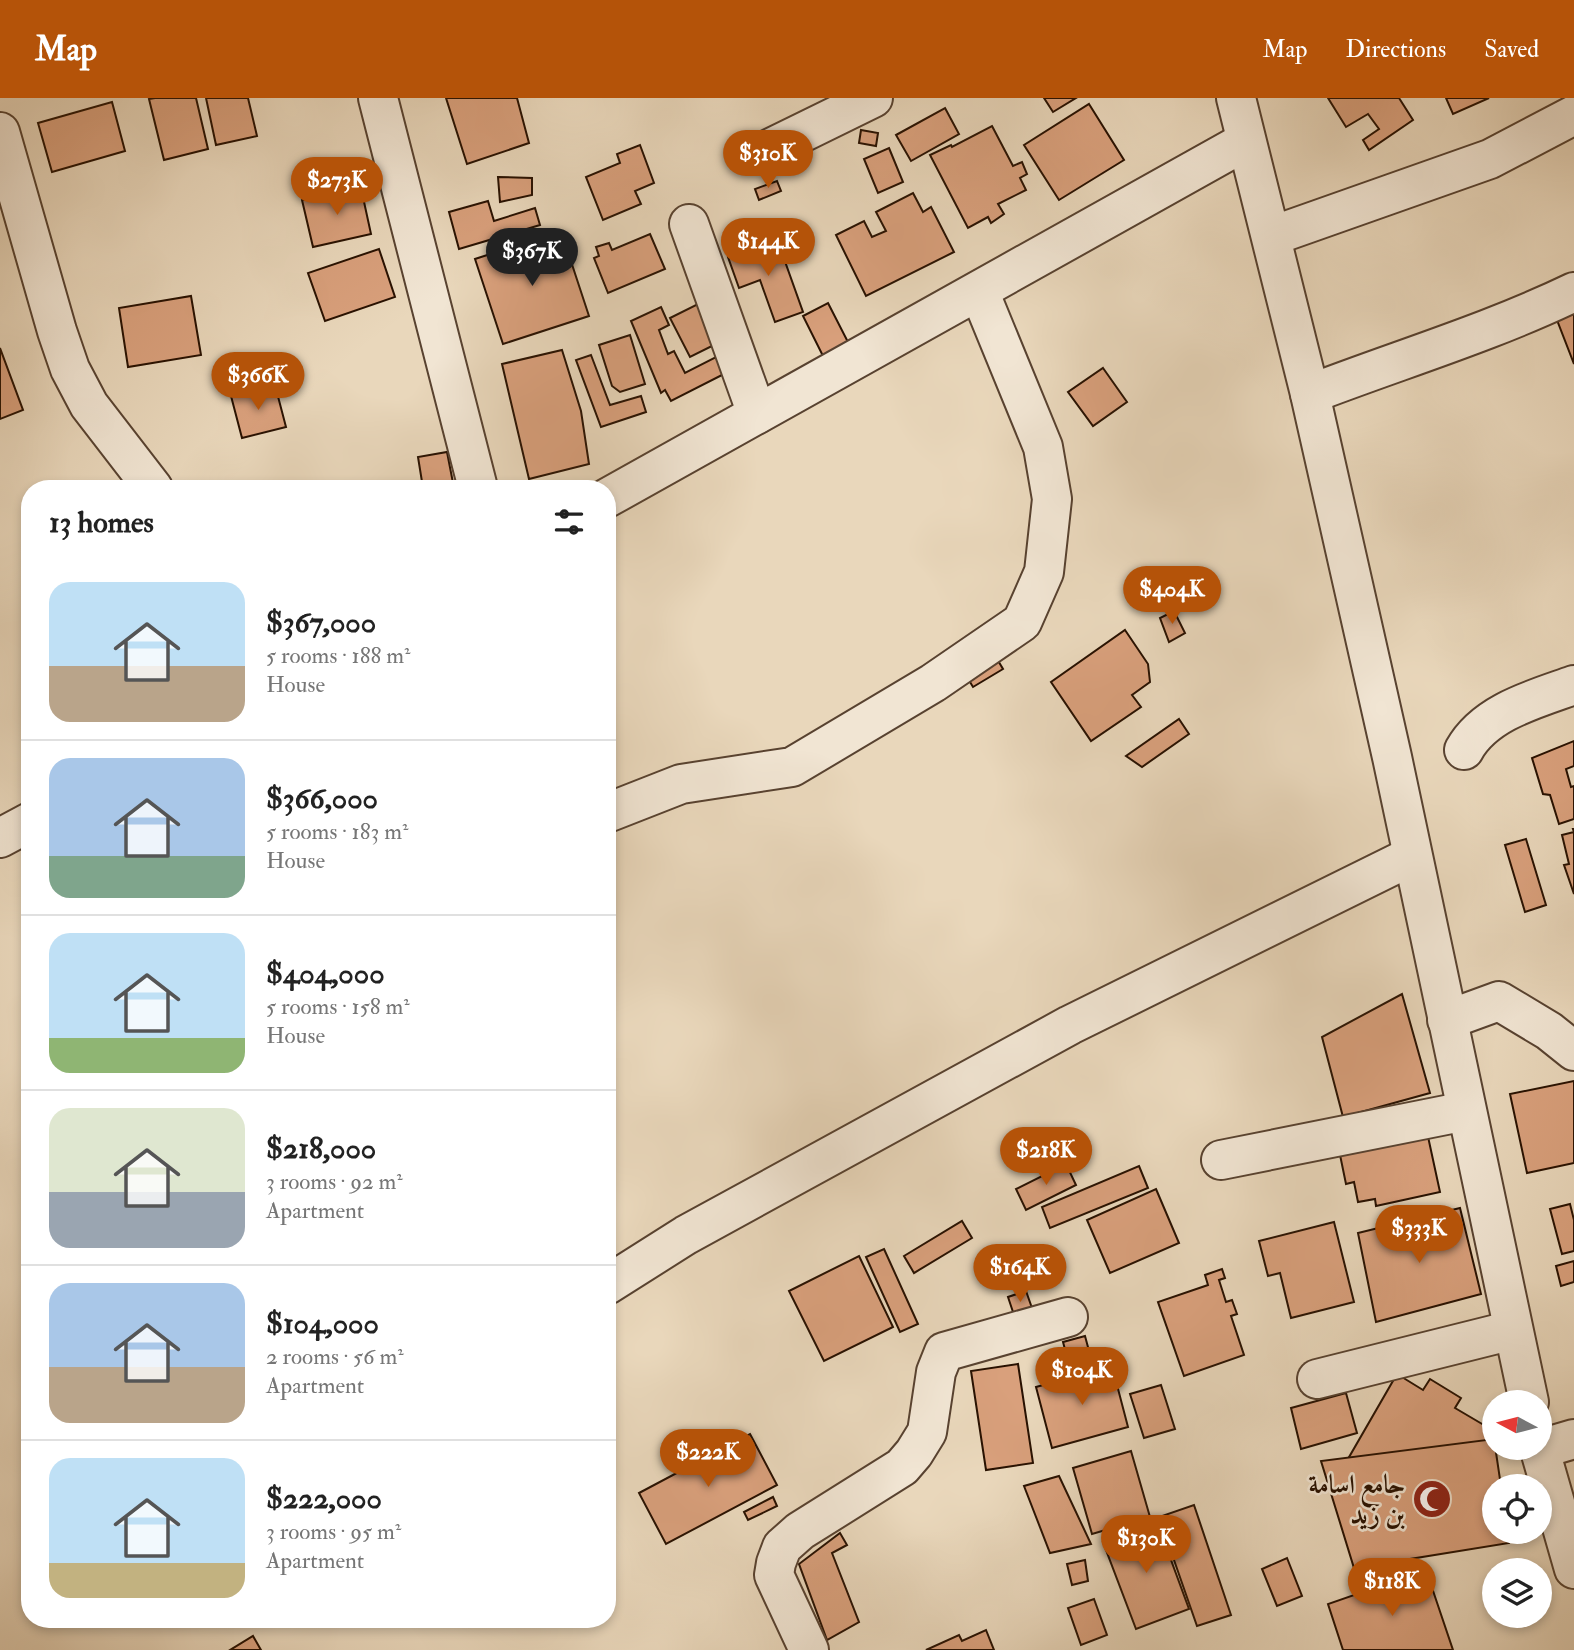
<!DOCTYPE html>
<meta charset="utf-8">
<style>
body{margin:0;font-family:"IM FELL Double Pica",Amiri,serif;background:#f2f2f2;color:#222;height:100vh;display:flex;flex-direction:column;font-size:26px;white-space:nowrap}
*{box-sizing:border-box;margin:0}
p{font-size:23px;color:#767676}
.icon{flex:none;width:38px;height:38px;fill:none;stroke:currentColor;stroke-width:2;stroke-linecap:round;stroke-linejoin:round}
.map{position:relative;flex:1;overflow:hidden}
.sheet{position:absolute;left:21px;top:382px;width:595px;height:1148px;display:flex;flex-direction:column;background:#fff;border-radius:28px;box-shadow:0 4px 10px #0003}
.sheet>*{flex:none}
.needle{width:46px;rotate:277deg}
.fabs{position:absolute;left:1482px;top:1292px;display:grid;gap:14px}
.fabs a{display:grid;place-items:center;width:70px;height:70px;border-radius:50%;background:#fff;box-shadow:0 4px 10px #0003;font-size:35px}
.price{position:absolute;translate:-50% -60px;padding:0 16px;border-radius:24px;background:#b45309;color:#fff;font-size:23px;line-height:46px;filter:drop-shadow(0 2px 4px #0008)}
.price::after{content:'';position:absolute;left:50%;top:42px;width:21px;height:16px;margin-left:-10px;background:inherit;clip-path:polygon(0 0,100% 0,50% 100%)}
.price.current{background:#222;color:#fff}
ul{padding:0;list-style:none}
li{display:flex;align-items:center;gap:21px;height:175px;padding:0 28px}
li+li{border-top:2px solid #e0e0e0}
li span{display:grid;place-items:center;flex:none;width:196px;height:140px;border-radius:21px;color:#555}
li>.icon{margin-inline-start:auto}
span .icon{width:84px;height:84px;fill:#fffc;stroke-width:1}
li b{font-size:30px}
h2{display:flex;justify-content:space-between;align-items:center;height:84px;padding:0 28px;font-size:30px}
header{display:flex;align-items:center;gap:42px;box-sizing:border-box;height:98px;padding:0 35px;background:#b45309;color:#fff}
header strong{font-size:33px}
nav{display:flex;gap:38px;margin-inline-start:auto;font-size:24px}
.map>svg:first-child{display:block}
.building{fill:#d9a07c;stroke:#281101;stroke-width:2}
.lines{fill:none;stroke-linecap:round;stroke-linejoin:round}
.minor-casing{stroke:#584230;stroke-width:42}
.minor{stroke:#f1e5d3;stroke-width:38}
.labels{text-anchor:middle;stroke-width:5;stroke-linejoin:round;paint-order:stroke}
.poi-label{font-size:26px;font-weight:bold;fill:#281101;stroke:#f1e5d3;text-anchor:end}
</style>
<header>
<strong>Map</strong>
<nav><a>Map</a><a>Directions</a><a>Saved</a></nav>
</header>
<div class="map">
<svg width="1574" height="1552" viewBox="0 0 1574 1552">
<rect width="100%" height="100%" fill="#e9d7bb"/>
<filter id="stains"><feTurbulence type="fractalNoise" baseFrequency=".00286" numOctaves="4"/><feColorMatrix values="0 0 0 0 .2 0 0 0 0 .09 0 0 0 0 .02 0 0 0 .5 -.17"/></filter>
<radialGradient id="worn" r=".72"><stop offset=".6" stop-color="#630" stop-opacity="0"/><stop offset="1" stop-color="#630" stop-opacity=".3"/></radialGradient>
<g class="building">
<path d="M 155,0 L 196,0 L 208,51 L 164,62 L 149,1 Z"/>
<path d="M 206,0 L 248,0 L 257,38 L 216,47 Z"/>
<path d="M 446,0 L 517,0 L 529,45 L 467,66 Z"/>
<path d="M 1044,0 L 1076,0 L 1053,14 Z"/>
<path d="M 1328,0 L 1399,0 L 1413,22 L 1369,52 L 1363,42 L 1379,31 L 1368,16 L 1346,29 Z"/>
<path d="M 1446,0 L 1489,0 L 1453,16 Z"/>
<path d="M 112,4 L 125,53 L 52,74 L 38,25 Z"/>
<path d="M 1089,6 L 1124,62 L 1059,102 L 1024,47 Z"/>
<path d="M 945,10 L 959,36 L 911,63 L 896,37 Z"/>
<path d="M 992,28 L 1013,68 L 1022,64 L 1027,76 L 1020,80 L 1026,92 L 998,106 L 1004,116 L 991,125 L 988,119 L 968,130 L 930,57 L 951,47 L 952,49 Z"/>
<path d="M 861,32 L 878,35 L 876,48 L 859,45 Z"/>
<path d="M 640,47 L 654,85 L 635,93 L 641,106 L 603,122 L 586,79 L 620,65 L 617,56 Z"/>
<path d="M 889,50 L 903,84 L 878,95 L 864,61 Z"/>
<path d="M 498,79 L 532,80 L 532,97 L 500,104 Z"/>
<path d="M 777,83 L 781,93 L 759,102 L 755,91 Z"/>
<path d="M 361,90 L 371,136 L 313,149 L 302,102 Z"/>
<path d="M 913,95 L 923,114 L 931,109 L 954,154 L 866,198 L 836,137 L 864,123 L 872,139 L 886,133 L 876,114 Z"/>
<path d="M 488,103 L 494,123 L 535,110 L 540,127 L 459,151 L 449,114 Z"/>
<path d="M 561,133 L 589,218 L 503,246 L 475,161 Z"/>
<path d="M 650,136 L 665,171 L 608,195 L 594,160 L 599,158 L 596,149 L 609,145 L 612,152 Z"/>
<path d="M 777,141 L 803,214 L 775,224 L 760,182 L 739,190 L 728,159 Z"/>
<path d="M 379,151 L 395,199 L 325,223 L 308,175 Z"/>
<path d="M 191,198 L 201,257 L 128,269 L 119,210 Z"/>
<path d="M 828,205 L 850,248 L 824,260 L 803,218 Z"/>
<path d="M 698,206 L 718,245 L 690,259 L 670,220 Z"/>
<path d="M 661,209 L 669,227 L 659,232 L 668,256 L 674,253 L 685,275 L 716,259 L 724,276 L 671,303 L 665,292 L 661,295 L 631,223 Z"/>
<path d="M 1574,215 L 1574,266 L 1557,222 Z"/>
<path d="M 630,237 L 645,286 L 620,294 L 612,288 L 599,247 Z"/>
<path d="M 0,250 L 23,312 L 0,321 Z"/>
<path d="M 562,252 L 581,313 L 589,366 L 529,381 L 502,266 Z"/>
<path d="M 591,257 L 610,307 L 641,298 L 646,314 L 601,329 L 576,262 Z"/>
<path d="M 1103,270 L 1127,304 L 1093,328 L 1068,294 Z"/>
<path d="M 275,287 L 286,329 L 242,340 L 231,298 Z"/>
<path d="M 447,354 L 454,390 L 423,390 L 418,359 Z"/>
<path d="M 1174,513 L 1185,535 L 1169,544 L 1160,520 Z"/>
<path d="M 1125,532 L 1148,566 L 1150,584 L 1132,597 L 1141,609 L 1091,643 L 1051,584 Z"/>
<path d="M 994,556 L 1003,571 L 973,589 L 964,574 Z"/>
<path d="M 1179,621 L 1189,636 L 1142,669 L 1126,658 Z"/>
<path d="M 1574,643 L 1574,668 L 1566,671 L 1571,689 L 1574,688 L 1574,721 L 1559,726 L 1550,697 L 1543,696 L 1532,660 Z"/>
<path d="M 1573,731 L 1574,731 L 1574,796 L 1564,767 L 1569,766 L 1562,737 L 1574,734 Z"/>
<path d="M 1526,741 L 1546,807 L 1525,814 L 1505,747 Z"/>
<path d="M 1402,896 L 1430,995 L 1343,1019 L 1322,939 Z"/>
<path d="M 1574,983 L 1574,1065 L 1527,1075 L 1510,996 Z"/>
<path d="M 1427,1034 L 1440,1094 L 1376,1108 L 1375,1101 L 1358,1104 L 1354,1084 L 1346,1086 L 1339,1052 Z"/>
<path d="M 1066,1066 L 1076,1087 L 1026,1112 L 1016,1091 Z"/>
<path d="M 1139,1068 L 1148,1090 L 1050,1130 L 1042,1109 Z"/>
<path d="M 1156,1091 L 1179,1145 L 1110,1175 L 1087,1122 Z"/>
<path d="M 1570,1106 L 1574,1122 L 1574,1153 L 1562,1156 L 1550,1111 Z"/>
<path d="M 1460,1110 L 1481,1196 L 1376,1224 L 1358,1135 Z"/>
<path d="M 962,1123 L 972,1140 L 914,1175 L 904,1158 Z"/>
<path d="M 1334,1124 L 1354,1204 L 1291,1220 L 1280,1175 L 1268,1178 L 1259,1143 Z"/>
<path d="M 884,1151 L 918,1226 L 900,1234 L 866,1159 Z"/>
<path d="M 859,1158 L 893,1229 L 824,1263 L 789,1193 Z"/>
<path d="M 1574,1163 L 1574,1184 L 1561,1188 L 1556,1168 Z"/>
<path d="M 1222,1171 L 1225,1180 L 1219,1182 L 1226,1204 L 1232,1202 L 1237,1216 L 1231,1218 L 1244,1257 L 1184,1278 L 1158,1204 L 1208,1187 L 1205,1177 Z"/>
<path d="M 1026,1193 L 1033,1213 L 1015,1220 L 1008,1199 Z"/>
<path d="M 1085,1238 L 1092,1264 L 1070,1270 L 1063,1244 Z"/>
<path d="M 1018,1266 L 1033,1365 L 986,1372 L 971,1273 Z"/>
<path d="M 1112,1268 L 1128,1329 L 1052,1350 L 1036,1289 Z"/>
<path d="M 1397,1276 L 1423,1292 L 1430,1281 L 1461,1300 L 1455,1310 L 1494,1333 L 1494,1343 L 1439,1439 L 1337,1380 Z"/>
<path d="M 1161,1287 L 1175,1331 L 1144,1340 L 1130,1296 Z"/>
<path d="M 1346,1295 L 1357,1335 L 1301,1351 L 1291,1310 Z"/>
<path d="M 750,1336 L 777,1387 L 666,1446 L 639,1395 Z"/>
<path d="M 1494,1341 L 1501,1388 L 1494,1388 L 1494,1433 L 1507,1433 L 1509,1445 L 1354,1470 L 1321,1363 Z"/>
<path d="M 1131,1353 L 1150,1419 L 1092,1436 L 1073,1370 Z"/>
<path d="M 1059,1378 L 1091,1446 L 1050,1455 L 1024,1388 Z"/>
<path d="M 773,1399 L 777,1408 L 748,1422 L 744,1414 Z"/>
<path d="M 1194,1407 L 1231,1517 L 1197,1528 L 1159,1419 Z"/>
<path d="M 1157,1424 L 1189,1511 L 1136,1531 L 1103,1444 Z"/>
<path d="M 840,1435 L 847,1447 L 832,1455 L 859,1524 L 827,1542 L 799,1466 Z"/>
<path d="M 1287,1460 L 1302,1498 L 1277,1508 L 1262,1471 Z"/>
<path d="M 1085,1462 L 1088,1483 L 1072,1487 L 1067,1466 Z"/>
<path d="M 1426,1472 L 1453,1552 L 1343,1552 L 1328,1506 Z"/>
<path d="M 1094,1501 L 1107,1537 L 1081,1547 L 1068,1510 Z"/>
<path d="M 986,1532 L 994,1552 L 926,1552 L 959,1537 L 962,1543 Z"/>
<path d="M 253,1538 L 261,1552 L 230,1552 Z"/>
</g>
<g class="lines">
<defs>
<g id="minor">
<path d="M 378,0 L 478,390"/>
<path d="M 1236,0 L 1310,296 L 1392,659 L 1529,1304"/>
<path d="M 0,34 L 57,233 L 70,271 L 89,307 L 153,390"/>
<path d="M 763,54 L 873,0"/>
<path d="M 689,126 L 757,316"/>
<path d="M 1272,138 L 1490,61 L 1574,17"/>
<path d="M 1310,296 C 1398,262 1489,235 1574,194"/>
<path d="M 607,400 L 1246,43"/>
<path d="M 1464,652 C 1485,614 1535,601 1574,587"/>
<path d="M 607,715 L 681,686 L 792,669 L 933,585 L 1022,524 L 1044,474 L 1052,401 L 1043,349 L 979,193"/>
<path d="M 0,740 L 30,724"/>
<path d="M 1447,922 L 1499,903 L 1549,933 L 1574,953"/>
<path d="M 1221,1062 L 1466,1013"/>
<path d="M 607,1187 L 686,1137 L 1070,927 L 1412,758"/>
<path d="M 1317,1281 L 1513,1232"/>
<path d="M 1539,1349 L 1574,1471"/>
<path d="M 1540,1351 L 1574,1341"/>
<path d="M 809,1552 L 774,1477 L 776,1465 L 782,1449 L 800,1433 L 902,1369 L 914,1355 L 927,1334 L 936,1274 L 944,1254 L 1068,1219"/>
</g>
</defs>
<use href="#minor" class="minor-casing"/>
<use href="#minor" class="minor"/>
</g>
<defs>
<symbol id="mosque-disc" viewBox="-11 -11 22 22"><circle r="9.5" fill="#8f2418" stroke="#f1e5d3"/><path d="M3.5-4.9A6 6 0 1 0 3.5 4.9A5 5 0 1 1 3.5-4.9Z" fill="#fff"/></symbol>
</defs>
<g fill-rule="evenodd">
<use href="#mosque-disc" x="1410" y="1379" width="44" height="44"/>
</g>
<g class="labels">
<g class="poi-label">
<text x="1405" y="1395">جامع اسامة<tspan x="1405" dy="30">بن زيد</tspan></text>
</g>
</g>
<rect width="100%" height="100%" filter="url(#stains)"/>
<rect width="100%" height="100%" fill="url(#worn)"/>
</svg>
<div class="fabs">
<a><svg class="needle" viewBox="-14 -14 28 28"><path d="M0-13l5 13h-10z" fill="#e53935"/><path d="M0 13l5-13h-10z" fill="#767676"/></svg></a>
<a><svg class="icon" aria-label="locate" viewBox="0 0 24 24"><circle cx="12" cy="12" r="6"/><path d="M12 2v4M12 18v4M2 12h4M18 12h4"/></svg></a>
<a><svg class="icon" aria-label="layers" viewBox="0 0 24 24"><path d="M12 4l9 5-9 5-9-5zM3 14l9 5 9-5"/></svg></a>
</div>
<b class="price" style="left:768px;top:92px">$310K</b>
<b class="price" style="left:337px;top:119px">$273K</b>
<b class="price" style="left:768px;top:180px">$144K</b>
<b class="price current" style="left:532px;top:190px">$367K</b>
<b class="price" style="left:258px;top:314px">$366K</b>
<b class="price" style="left:1172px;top:528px">$404K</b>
<b class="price" style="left:1046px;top:1089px">$218K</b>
<b class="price" style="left:1419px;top:1167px">$333K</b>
<b class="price" style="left:1020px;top:1206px">$164K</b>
<b class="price" style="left:1082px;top:1309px">$104K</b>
<b class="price" style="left:708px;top:1391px">$222K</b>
<b class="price" style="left:1146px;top:1477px">$130K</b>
<b class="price" style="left:1392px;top:1520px">$118K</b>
<section class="sheet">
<h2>13 homes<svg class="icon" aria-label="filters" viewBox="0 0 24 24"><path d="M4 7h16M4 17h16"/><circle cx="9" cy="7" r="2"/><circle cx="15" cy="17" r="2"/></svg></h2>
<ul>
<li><span style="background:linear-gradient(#bfe0f5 60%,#b9a48a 0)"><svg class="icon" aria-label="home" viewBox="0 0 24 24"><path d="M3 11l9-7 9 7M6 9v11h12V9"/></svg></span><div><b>$367,000</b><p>5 rooms · 188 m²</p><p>House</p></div></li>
<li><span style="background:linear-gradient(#a9c7e8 70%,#7fa58c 0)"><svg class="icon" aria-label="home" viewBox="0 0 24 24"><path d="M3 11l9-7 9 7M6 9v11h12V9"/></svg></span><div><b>$366,000</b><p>5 rooms · 183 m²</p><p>House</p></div></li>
<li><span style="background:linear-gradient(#bfe0f5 75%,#8fb573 0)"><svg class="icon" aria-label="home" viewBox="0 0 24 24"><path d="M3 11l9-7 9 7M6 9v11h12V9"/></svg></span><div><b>$404,000</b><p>5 rooms · 158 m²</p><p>House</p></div></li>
<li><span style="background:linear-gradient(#dfe7d0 60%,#9aa5b1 0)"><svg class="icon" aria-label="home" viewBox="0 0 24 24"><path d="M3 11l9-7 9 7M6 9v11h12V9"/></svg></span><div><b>$218,000</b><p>3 rooms · 92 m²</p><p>Apartment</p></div></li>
<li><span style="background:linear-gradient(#a9c7e8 60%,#b9a48a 0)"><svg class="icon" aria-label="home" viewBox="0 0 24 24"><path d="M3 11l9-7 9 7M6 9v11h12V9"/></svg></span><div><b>$104,000</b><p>2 rooms · 56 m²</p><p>Apartment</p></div></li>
<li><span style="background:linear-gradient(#bfe0f5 75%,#c2b280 0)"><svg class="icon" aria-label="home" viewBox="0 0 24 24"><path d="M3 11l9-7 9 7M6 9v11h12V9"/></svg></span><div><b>$222,000</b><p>3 rooms · 95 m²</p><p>Apartment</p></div></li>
</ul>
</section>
</div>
